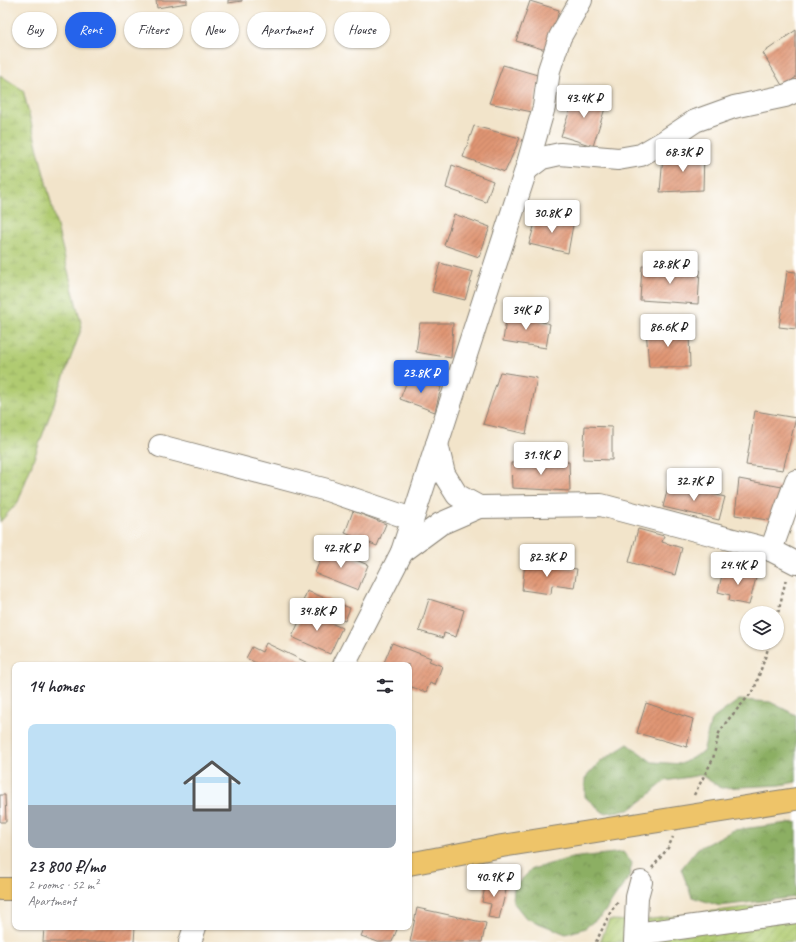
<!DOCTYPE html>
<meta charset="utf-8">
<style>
body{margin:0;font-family:Caveat,sans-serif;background:#f7f7f7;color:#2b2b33;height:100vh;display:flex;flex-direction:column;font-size:15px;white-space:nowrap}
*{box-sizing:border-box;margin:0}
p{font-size:13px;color:#7c7c81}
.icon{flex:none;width:22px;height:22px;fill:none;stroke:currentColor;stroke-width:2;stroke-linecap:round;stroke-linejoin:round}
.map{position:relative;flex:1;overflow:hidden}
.side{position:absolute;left:12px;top:662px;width:400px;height:268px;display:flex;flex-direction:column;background:#fff;border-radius:8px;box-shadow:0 1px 3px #0004}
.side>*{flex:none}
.hud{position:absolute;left:12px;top:12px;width:400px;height:36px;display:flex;gap:8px}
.tools{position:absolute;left:740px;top:606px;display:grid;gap:8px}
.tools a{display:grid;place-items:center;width:44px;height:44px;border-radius:50%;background:#fff;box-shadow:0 1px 3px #0004;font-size:20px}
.price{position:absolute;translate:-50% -34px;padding:0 9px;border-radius:4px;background:#fff;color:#222;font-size:13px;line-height:26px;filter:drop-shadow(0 1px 2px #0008)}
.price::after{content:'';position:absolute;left:50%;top:24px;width:12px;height:9px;margin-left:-6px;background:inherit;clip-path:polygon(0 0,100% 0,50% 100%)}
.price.selected{background:#2563eb;color:#fff}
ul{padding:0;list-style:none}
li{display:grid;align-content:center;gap:8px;height:212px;padding:0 16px}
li+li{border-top:1px solid #e1e1e2}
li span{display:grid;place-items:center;height:124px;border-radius:8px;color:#555}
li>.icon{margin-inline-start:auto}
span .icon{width:72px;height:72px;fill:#fffc;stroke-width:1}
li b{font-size:17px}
h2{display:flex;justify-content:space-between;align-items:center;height:48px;padding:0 16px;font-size:17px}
.pill{padding:0 14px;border-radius:18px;background:#fff;box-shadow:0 1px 3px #0004;font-size:14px;line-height:36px}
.pill.selected{background:#2563eb;color:#fff}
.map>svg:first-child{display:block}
.forest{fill:url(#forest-crowns);stroke:#546640}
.wetland{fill:url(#wetland-marsh);stroke:#667446}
.garden{fill:url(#garden-furrows);stroke:#667446}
.building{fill:url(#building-hatch)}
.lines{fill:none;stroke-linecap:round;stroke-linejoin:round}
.minor-casing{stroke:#878073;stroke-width:24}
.major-casing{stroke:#878073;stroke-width:24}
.path{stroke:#878073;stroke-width:2.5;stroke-dasharray:3 3;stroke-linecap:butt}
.minor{stroke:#fff;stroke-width:22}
.major{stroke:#eec469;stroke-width:22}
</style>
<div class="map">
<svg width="796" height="942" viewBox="0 0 796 942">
<defs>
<pattern id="forest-crowns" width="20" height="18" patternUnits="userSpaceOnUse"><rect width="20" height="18" fill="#8caf63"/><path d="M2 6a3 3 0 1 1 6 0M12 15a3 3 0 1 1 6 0" fill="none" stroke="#728e51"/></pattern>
<pattern id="wetland-marsh" width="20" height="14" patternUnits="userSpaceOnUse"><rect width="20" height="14" fill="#b0cb71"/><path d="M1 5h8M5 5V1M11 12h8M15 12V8" fill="none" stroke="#97ae61"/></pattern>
<pattern id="garden-furrows" width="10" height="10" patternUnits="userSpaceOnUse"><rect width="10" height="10" fill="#b0cb71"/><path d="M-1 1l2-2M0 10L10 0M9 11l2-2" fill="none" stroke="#97ae61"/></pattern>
<pattern id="building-hatch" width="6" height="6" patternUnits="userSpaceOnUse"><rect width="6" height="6" fill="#e09573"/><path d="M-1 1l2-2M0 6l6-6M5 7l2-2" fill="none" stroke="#b5795e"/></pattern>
</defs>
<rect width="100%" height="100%" fill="#fff"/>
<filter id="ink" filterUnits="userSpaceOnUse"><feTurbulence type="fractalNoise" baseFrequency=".025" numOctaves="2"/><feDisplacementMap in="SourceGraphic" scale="8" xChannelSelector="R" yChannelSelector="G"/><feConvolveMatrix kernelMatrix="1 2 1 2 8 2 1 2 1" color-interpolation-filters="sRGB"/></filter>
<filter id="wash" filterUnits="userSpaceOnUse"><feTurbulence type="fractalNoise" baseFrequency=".012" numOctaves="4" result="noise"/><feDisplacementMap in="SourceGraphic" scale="16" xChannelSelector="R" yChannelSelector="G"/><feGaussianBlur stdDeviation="0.9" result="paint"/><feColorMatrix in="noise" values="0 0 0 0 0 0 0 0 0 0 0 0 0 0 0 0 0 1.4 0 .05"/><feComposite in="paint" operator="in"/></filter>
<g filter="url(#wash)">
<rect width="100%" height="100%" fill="#f2e4ca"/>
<g class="forest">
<path d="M 739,700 L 770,702 L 796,715 L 796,782 L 780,785 L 721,788 L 701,775 L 665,781 L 648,796 L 629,810 L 604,813 L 585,797 L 585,778 L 601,761 L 628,744 L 652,762 L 681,764 L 703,752 L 711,720 Z"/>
<path d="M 796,822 L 796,897 L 720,906 L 692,897 L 681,869 L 697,849 L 734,830 Z"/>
<path d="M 623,852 L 632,863 L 629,877 L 603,914 L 585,928 L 566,934 L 526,918 L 513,902 L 514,887 L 532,869 L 571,858 Z"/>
</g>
<path class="wetland" d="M 0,75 L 23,90 L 82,327 L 18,502 L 0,522 Z"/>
<path class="garden" d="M 796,901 L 796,942 L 600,942 L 609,920 L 636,921 Z"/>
<g id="blocks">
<g class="building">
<path d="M 156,0 L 187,0 L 187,3 L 157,8 Z"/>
<path d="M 228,0 L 242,0 L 242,1 L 228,3 Z"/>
<path d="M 530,1 L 559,10 L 549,51 L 516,41 Z"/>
<path d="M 796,30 L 796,77 L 783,87 L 763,53 Z"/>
<path d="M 503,65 L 541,76 L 532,112 L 489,103 Z"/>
<path d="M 576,92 L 607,102 L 593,146 L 561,136 Z"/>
<path d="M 474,126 L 520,138 L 505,172 L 463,157 Z"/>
<path d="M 704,153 L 703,190 L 660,192 L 663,157 Z"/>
<path d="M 452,165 L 493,181 L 486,202 L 446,188 Z"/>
<path d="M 538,213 L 573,225 L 568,253 L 529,244 Z"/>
<path d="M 454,214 L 490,227 L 479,257 L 444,245 Z"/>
<path d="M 440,263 L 473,272 L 465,300 L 432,292 Z"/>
<path d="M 642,266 L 700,270 L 698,304 L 640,300 Z"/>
<path d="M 787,271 L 796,272 L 796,329 L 779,327 Z"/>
<path d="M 507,312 L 550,324 L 546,348 L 503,341 Z"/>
<path d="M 420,323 L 453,323 L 451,358 L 416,352 Z"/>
<path d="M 646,329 L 689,331 L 690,367 L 649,367 Z"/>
<path d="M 500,372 L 537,378 L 526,434 L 483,424 Z"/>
<path d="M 409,376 L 441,387 L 435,412 L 400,399 Z"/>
<path d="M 755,411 L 796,418 L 783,470 L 746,465 Z"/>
<path d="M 585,426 L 612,427 L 612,460 L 583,459 Z"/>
<path d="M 569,462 L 570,491 L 512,488 L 511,463 Z"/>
<path d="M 739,479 L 782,487 L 774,521 L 735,515 Z"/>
<path d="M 669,483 L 725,497 L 719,520 L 663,507 Z"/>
<path d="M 353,511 L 386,524 L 377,546 L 345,533 Z"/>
<path d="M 638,529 L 664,536 L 662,542 L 682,548 L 675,575 L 629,562 Z"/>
<path d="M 325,547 L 368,565 L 358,590 L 315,573 Z"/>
<path d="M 525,562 L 577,569 L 574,588 L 552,585 L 551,594 L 522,590 Z"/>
<path d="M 733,568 L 757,574 L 749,605 L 729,601 L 730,595 L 718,592 L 723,571 L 731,573 Z"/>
<path d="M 307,591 L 350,608 L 345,621 L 302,604 Z"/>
<path d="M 429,599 L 464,610 L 456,637 L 444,633 L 443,638 L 419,631 Z"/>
<path d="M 304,611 L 342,628 L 330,654 L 292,637 Z"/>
<path d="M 266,643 L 312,665 L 260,665 L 246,658 L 252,647 L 262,652 Z"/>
<path d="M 392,643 L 431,658 L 429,661 L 442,666 L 435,685 L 430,683 L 426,692 L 409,686 L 409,665 L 383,665 Z"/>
<path d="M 646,703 L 693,719 L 687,747 L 637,733 Z"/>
<path d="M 0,795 L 5,795 L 6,822 L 0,822 Z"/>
<path d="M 486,881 L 507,886 L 499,919 L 488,917 L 491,904 L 482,902 Z"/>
<path d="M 417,908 L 486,923 L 482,942 L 410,942 Z"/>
<path d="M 44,927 L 135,927 L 134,942 L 43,942 Z"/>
<path d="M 365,927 L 398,927 L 392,942 L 378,942 L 361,936 Z"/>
</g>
</g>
</g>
<g filter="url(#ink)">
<use href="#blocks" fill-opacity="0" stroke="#878073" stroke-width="1"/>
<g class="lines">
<defs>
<g id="minor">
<path d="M 526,170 L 542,158 L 560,154 L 618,159 L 641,155 L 665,141 L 695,121 L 734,107 L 785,96 L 796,91"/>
<path d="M 437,444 L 444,474 L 457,495 L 479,507"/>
<path d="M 160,446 L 327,490 L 412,519"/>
<path d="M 796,481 L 771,550 L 796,563"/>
<path d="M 402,552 L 440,524 L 479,507 L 601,505 L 771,550"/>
<path d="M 344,665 L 402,552 L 526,170 L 544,107 L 549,70 L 560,37 L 581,0"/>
<path d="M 636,934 L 796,912"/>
<path d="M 190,942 L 195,927"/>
<path d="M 635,942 L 637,897 L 641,882"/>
</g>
<g id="major">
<path d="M 409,864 L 502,846 L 796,799"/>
<path d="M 0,889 L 15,889"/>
</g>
</defs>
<use href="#minor" class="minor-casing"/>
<use href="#major" class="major-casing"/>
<g class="path">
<path d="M 777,618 L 786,579"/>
<path d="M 694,795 L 713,759 L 719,733 L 727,721 L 754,690 L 770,643"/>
<path d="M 652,868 L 668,848 L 673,837"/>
<path d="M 596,942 L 611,911 L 618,902"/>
</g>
<use href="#minor" class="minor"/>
<use href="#major" class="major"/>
</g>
</g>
</svg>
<div class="tools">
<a><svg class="icon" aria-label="layers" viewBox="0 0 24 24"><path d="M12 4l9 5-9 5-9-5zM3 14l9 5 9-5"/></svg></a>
</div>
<b class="price" style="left:584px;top:119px">43.4K ₽</b>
<b class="price" style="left:683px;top:173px">68.3K ₽</b>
<b class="price" style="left:552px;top:234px">30.8K ₽</b>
<b class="price" style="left:670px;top:285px">28.8K ₽</b>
<b class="price" style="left:526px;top:331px">34K ₽</b>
<b class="price" style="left:668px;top:348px">86.6K ₽</b>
<b class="price selected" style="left:421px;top:394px">23.8K ₽</b>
<b class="price" style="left:541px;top:476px">31.9K ₽</b>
<b class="price" style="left:694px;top:502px">32.7K ₽</b>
<b class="price" style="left:341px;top:569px">42.7K ₽</b>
<b class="price" style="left:547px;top:578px">82.3K ₽</b>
<b class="price" style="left:738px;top:586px">24.4K ₽</b>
<b class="price" style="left:317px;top:632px">34.8K ₽</b>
<b class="price" style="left:494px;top:898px">40.9K ₽</b>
<div class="hud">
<a class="pill">Buy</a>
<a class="pill selected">Rent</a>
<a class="pill">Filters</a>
<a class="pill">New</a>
<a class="pill">Apartment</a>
<a class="pill">House</a>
</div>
<section class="side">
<h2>14 homes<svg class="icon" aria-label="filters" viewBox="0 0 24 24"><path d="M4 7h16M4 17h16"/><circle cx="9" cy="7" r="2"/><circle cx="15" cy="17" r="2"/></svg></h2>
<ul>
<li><span style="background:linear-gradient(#bfe0f5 65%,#9aa5b1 0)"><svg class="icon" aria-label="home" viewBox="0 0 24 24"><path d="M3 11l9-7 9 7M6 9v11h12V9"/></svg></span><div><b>23 800 ₽/mo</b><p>2 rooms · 52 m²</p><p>Apartment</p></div></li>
</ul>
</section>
</div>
